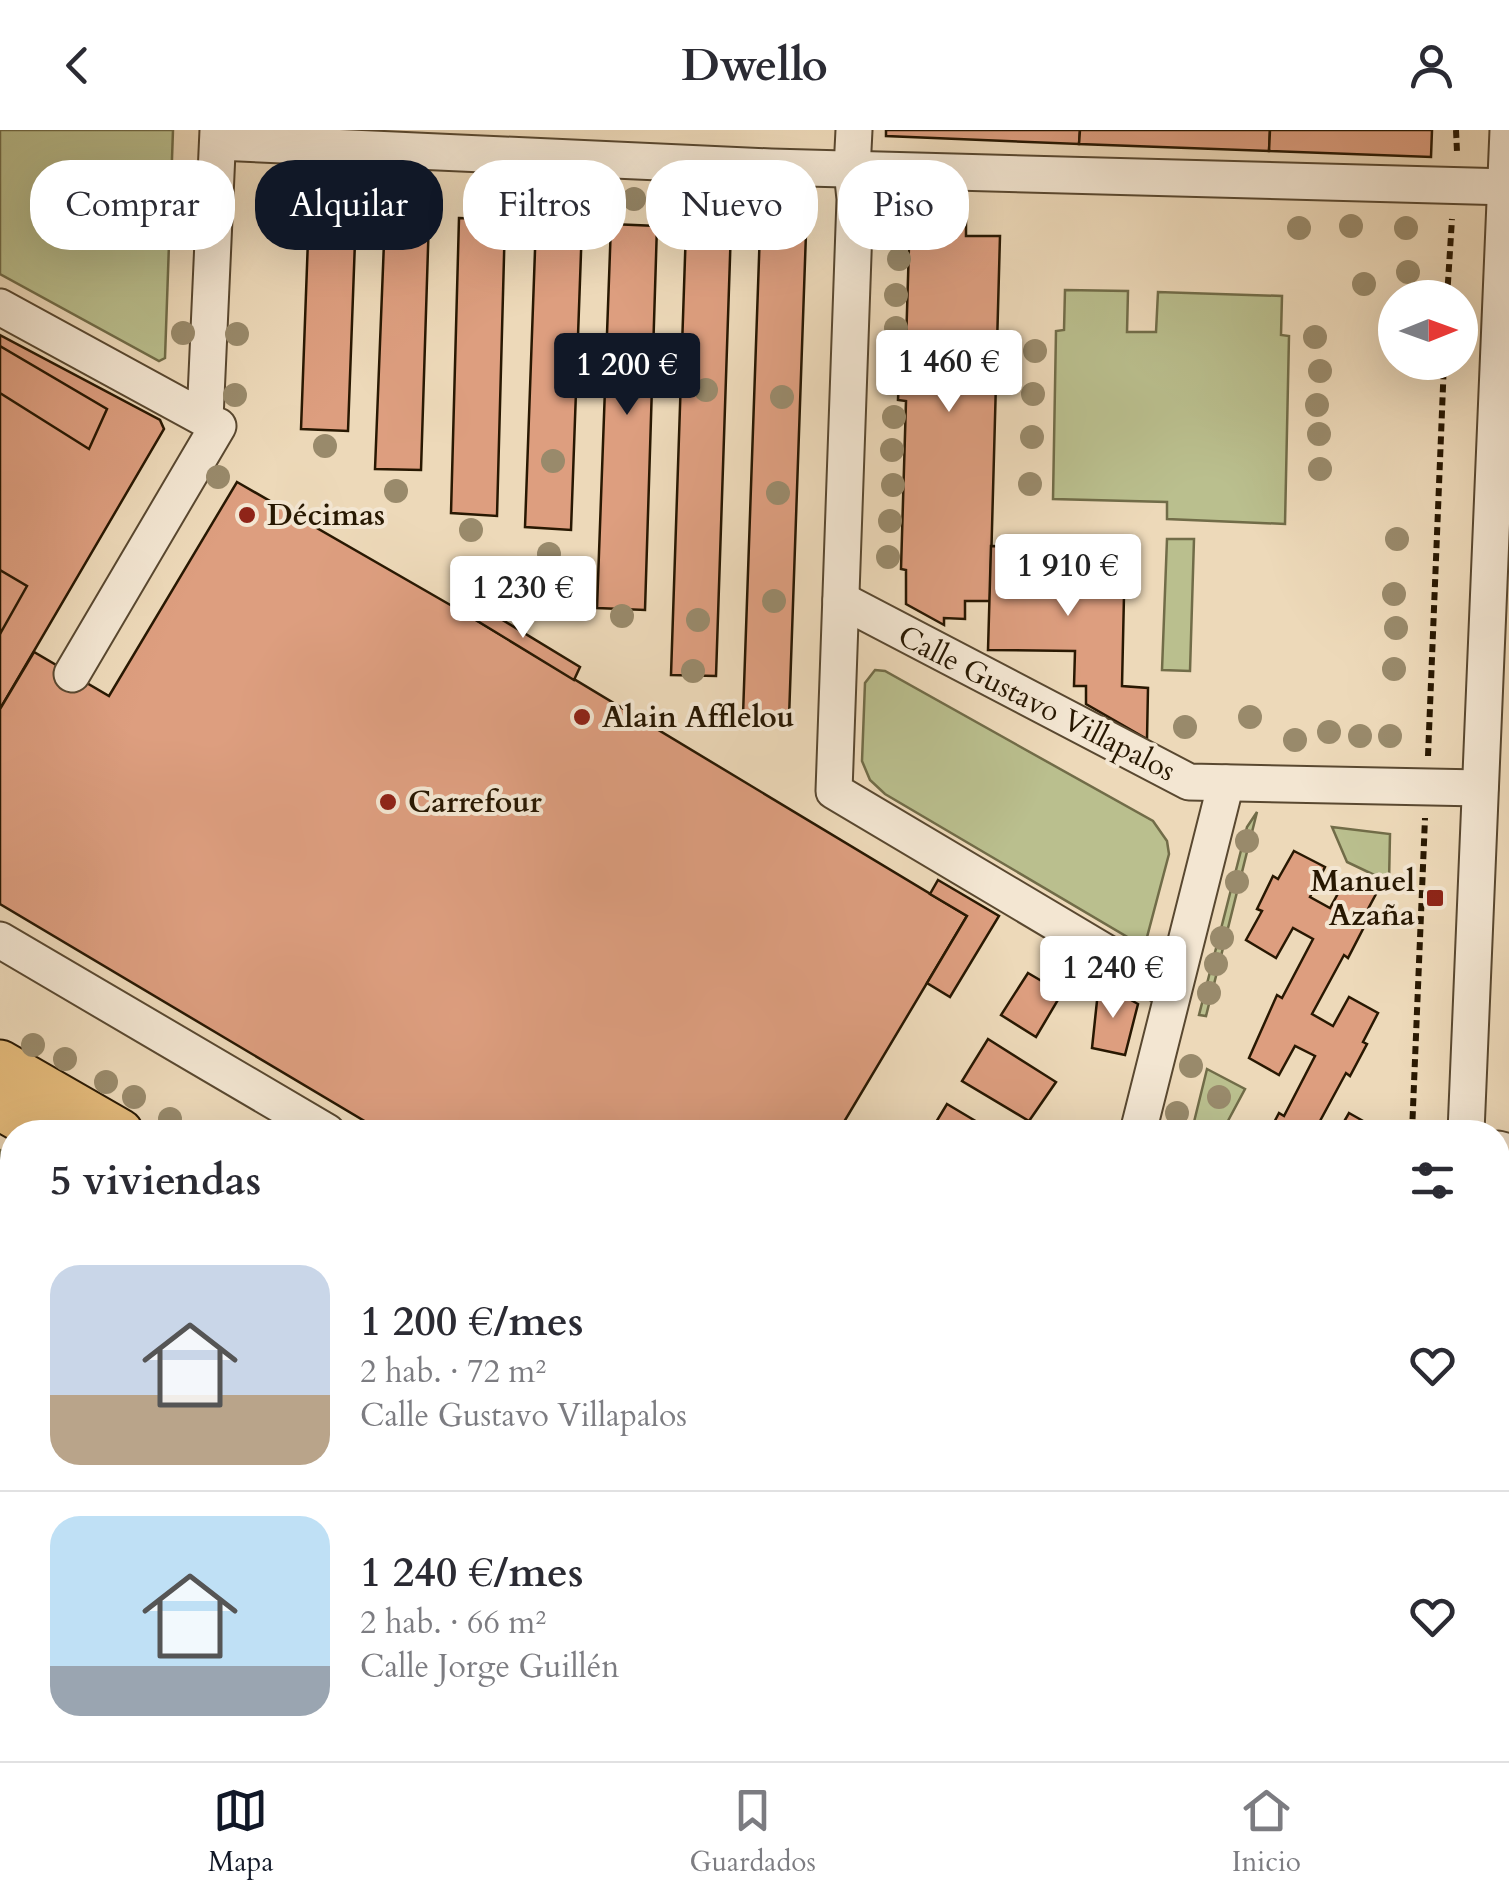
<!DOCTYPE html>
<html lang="es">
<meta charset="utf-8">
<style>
body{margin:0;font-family:Cardo,serif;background:#f2f2f3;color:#2b2b33;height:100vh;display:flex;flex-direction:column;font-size:38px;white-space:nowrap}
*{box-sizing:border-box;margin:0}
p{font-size:32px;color:#7c7c81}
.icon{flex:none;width:55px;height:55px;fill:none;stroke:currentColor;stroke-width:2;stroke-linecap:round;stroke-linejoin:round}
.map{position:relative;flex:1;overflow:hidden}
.sheet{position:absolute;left:0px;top:990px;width:1510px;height:642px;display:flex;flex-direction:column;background:#fff;border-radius:40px 40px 0 0;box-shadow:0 10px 40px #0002}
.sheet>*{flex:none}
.banner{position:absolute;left:30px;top:30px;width:1000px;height:90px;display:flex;gap:20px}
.needle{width:65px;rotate:89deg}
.tools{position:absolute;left:1378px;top:150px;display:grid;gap:20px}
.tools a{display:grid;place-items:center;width:100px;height:100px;border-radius:50%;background:#fff;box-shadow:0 10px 40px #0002;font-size:50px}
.price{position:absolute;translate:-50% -85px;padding:0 22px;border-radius:10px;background:#fff;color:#222;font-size:32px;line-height:65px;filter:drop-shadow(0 2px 5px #0008)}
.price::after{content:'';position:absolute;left:50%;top:60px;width:30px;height:22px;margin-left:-15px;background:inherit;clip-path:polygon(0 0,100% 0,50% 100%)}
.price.current{background:#111827;color:#fff}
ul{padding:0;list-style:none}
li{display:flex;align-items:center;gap:30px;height:250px;padding:0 50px}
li+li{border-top:2px solid #e1e1e2}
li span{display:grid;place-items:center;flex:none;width:280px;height:200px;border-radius:30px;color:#555}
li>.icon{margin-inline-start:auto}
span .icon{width:120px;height:120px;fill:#fffc;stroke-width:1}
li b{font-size:42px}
h2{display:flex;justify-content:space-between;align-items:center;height:120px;padding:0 50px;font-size:42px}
.chip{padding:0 35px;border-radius:40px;background:#fff;box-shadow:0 10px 40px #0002;font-size:35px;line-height:90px}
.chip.current{background:#111827;color:#fff}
header{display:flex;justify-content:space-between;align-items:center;height:130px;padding:0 50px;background:#fff;font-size:45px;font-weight:700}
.menu{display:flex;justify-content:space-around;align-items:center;height:140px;border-top:2px solid #e1e1e2;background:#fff;font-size:28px;color:#7c7c81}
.menu a{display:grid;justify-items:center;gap:5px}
.menu .current{color:#111827}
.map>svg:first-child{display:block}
.green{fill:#babf8e;stroke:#716c48;stroke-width:2.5}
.building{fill:#dd9e7f;stroke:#281802;stroke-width:2.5}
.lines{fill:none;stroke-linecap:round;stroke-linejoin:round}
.minor-casing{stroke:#594830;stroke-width:39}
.major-casing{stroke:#281802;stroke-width:49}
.path{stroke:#281802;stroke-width:6;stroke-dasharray:8 5;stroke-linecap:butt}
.minor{stroke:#f3e6d2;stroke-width:35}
.major{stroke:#e6bc7c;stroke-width:45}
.tree{fill:#998a6b}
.poi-dot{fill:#8f2418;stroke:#f3e6d2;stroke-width:4}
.labels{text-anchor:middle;stroke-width:8;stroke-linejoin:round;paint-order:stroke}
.poi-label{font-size:30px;font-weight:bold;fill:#281802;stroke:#f3e6d2;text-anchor:start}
.street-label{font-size:30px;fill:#281802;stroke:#f3e6d2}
</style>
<header><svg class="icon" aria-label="back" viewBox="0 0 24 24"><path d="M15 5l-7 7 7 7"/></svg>Dwello<svg class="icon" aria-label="person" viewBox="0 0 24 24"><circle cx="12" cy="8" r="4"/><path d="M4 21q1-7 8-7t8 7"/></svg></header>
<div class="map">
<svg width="1509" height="1631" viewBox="0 0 1509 1631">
<rect width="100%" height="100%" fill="#edd9b9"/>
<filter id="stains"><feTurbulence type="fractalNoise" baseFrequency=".002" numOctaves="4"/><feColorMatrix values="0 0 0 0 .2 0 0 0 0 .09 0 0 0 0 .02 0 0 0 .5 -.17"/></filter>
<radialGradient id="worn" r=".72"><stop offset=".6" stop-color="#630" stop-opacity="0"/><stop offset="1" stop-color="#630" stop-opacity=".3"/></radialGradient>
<g class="green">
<path d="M 0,0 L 173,0 L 165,228 L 159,231 L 0,144 Z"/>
<path d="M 1065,160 L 1128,161 L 1127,202 L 1156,202 L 1158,162 L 1282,166 L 1281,205 L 1289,206 L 1285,394 L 1167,389 L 1167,372 L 1053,369 L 1056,201 L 1064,200 Z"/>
<path d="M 1167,409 L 1194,409 L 1190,541 L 1162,540 Z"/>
<path d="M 875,540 L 885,541 L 1153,691 L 1167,711 L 1169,724 L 1147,807 L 1136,812 L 885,664 L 870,650 L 862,631 L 865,553 Z"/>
<path d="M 1257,682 L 1206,886 L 1199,885 L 1247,697 Z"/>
<path d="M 1332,697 L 1390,704 L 1389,752 L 1347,732 Z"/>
<path d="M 1207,939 L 1245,959 L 1222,1002 L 1192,1000 Z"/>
<path d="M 0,1020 L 12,1028 L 12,1412 L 0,1410 Z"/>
<path d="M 380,1620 L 993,1620 L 1007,1631 L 392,1631 L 392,1627 Z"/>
</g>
<g class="building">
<path d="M 886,0 L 1080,0 L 1079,14 L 886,6 Z"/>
<path d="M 1080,0 L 1270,0 L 1269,21 L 1079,14 Z"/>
<path d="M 1270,0 L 1432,0 L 1431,27 L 1269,21 Z"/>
<path d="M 309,82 L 356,84 L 348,301 L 301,299 Z"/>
<path d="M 910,83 L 966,85 L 966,106 L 1000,106 L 990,471 L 965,471 L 965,489 L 944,488 L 944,495 L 906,474 L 906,440 L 901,439 L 906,271 L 898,270 L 899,247 L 905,247 Z"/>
<path d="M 385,87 L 429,87 L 421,340 L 375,339 Z"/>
<path d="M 459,88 L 505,90 L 497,386 L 451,383 Z"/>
<path d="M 536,93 L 582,95 L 571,400 L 525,397 Z"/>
<path d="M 611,94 L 657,96 L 645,480 L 597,478 Z"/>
<path d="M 686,98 L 731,98 L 716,546 L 671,545 Z"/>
<path d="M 760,100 L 806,103 L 789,588 L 743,585 Z"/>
<path d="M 0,205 L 160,290 L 164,299 L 0,579 Z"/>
<path d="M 0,216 L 107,279 L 89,319 L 0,263 Z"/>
<path d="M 237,352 L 466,484 L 967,786 L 838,1002 L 383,1002 L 0,774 L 0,579 L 34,522 L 109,566 Z"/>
<path d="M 991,416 L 1125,420 L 1122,556 L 1148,558 L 1147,609 L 1086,574 L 1086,556 L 1074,556 L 1075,521 L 988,520 Z"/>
<path d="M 0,440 L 27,456 L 0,504 Z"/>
<path d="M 473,472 L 580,537 L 574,550 L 466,484 Z"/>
<path d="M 1294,721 L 1325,737 L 1310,767 L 1330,778 L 1346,749 L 1376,764 L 1360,794 L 1364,797 L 1348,828 L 1344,825 L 1312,884 L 1333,896 L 1349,867 L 1378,883 L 1363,912 L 1367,914 L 1350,946 L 1346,943 L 1314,1002 L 1269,1002 L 1279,983 L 1284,986 L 1315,926 L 1295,916 L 1279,945 L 1249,928 L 1277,865 L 1282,868 L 1313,809 L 1293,798 L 1276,828 L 1246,810 L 1262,781 L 1257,779 L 1273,746 L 1278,749 Z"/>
<path d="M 938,750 L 999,786 L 950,867 L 927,853 L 967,786 L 930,764 Z"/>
<path d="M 1028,843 L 1062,863 L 1036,907 L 1001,885 Z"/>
<path d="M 1099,852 L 1138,874 L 1125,925 L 1092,918 Z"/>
<path d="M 988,909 L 1056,952 L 1029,991 L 962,951 Z"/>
<path d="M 947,974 L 994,1002 L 930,1002 Z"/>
<path d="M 1349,983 L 1379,1000 L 1378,1002 L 1338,1002 Z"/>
</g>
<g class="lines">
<defs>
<g id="minor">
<path d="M 854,0 L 852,40 L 855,69 L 834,661 L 1172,862"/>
<path d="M 218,12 L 771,37 L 1509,57"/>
<path d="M 0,177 L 205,289 L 218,0"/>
<path d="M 841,470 L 1189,652 L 1480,658"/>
<path d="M 72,544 L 218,296"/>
<path d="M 0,810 L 327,1002"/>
<path d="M 1138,1002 L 1226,653"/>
<path d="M 1466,1002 L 1508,0"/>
<path d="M 1498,1019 L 1509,1022"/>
<path d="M 0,1438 L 12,1445"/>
<path d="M 1498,1471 L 1509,1483"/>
<path d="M 0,1572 L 12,1552"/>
<path d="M 306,1620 L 324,1631"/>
<path d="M 1459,1631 L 1459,1620"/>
</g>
<g id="major">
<path d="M 0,933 L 120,1002"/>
<path d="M 0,977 L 44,1002"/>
<path d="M 1050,1620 L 1063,1631"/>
<path d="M 1144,1620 L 1177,1631"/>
<path d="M 1271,1631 L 1321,1624 L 1370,1631"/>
</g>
</defs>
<use href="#minor" class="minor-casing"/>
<use href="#major" class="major-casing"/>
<g class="path">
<path d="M 1456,0 L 1457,22"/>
<path d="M 1447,168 L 1452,89"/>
<path d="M 1428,626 L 1444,232"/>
<path d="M 1412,1002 L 1425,688"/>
<path d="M 1498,1176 L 1509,1179 L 1500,1438"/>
</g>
<use href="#minor" class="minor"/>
<use href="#major" class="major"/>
</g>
<g class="tree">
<circle cx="332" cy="59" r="12"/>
<circle cx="407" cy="59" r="12"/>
<circle cx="482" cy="62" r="12"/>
<circle cx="558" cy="66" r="12"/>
<circle cx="634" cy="69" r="12"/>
<circle cx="709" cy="72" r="12"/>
<circle cx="784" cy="75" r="12"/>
<circle cx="899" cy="92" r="12"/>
<circle cx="1351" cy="96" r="12"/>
<circle cx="1299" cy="98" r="12"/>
<circle cx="1406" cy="98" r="12"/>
<circle cx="899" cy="129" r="12"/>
<circle cx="1408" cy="142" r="12"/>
<circle cx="1364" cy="154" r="12"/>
<circle cx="896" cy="165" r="12"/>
<circle cx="896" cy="198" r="12"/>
<circle cx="183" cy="203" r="12"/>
<circle cx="237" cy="204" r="12"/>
<circle cx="1315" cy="207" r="12"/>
<circle cx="1035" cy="221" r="12"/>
<circle cx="895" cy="234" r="12"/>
<circle cx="1320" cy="241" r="12"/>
<circle cx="631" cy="260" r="12"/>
<circle cx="706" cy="260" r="12"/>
<circle cx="1033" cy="264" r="12"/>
<circle cx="235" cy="265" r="12"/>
<circle cx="782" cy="267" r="12"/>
<circle cx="1317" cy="275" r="12"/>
<circle cx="894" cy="287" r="12"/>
<circle cx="1319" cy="304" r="12"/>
<circle cx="1032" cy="307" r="12"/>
<circle cx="325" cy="316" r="12"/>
<circle cx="892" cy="320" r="12"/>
<circle cx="553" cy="331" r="12"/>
<circle cx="1320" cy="339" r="12"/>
<circle cx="218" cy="347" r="12"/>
<circle cx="1030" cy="354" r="12"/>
<circle cx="893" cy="355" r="12"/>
<circle cx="396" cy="361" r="12"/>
<circle cx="778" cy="363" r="12"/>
<circle cx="890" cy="391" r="12"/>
<circle cx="471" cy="400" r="12"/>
<circle cx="1397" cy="409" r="12"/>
<circle cx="549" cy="424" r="12"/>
<circle cx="888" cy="427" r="12"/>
<circle cx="1394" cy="464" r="12"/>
<circle cx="774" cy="471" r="12"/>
<circle cx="622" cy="486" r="12"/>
<circle cx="698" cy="490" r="12"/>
<circle cx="1396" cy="498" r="12"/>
<circle cx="1394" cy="539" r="12"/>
<circle cx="693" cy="541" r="12"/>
<circle cx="1250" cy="587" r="12"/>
<circle cx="1185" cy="597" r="12"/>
<circle cx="1329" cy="602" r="12"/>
<circle cx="1360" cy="606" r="12"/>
<circle cx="1390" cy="606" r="12"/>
<circle cx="1295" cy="610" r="12"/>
<circle cx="1247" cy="711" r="12"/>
<circle cx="1237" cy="752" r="12"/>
<circle cx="1222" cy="808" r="12"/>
<circle cx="1216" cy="834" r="12"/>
<circle cx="1209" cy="863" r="12"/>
<circle cx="33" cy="915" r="12"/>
<circle cx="65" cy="929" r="12"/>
<circle cx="1191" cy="936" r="12"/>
<circle cx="106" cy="952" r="12"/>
<circle cx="134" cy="967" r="12"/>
<circle cx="1219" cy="967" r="12"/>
<circle cx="1177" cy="983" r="12"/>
<circle cx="170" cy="989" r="12"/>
</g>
<g class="poi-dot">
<circle cx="247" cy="385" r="10"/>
<circle cx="582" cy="587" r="10"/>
<circle cx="388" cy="672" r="10"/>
<rect x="1425" y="758" width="20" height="20" rx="5"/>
</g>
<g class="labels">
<g class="poi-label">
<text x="267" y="395">Décimas</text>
<text x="602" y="597">Alain Afflelou</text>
<text x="408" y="682">Carrefour</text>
<text x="1415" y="761" text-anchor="end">Manuel<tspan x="1415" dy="34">Azaña</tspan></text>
</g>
<g class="street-label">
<text transform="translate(1037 573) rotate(27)" y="10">Calle Gustavo Villapalos</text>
</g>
</g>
<rect width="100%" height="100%" filter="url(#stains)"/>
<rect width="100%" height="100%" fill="url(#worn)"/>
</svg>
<div class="tools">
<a><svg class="needle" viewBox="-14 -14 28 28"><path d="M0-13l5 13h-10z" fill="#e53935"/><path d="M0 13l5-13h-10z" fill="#7c7c81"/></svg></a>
</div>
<b class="price" style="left:949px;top:285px">1 460 €</b>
<b class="price current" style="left:627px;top:288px">1 200 €</b>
<b class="price" style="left:1068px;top:489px">1 910 €</b>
<b class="price" style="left:523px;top:511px">1 230 €</b>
<b class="price" style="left:1113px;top:891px">1 240 €</b>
<div class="banner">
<a class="chip">Comprar</a>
<a class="chip current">Alquilar</a>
<a class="chip">Filtros</a>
<a class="chip">Nuevo</a>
<a class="chip">Piso</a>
</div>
<section class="sheet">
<h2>5 viviendas<svg class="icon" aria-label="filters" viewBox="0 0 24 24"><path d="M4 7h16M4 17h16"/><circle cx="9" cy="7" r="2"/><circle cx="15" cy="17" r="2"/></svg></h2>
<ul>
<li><span style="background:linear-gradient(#c9d6e8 65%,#b9a48a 0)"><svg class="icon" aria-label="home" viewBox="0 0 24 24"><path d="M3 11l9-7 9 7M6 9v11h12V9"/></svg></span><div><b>1 200 €/mes</b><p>2 hab. · 72 m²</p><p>Calle Gustavo Villapalos</p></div><svg class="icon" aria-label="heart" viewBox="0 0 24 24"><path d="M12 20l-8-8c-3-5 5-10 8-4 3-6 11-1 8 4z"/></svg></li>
<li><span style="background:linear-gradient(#bfe0f5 75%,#9aa5b1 0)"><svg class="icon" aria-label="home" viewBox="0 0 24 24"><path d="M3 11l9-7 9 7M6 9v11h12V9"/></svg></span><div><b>1 240 €/mes</b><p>2 hab. · 66 m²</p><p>Calle Jorge Guillén</p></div><svg class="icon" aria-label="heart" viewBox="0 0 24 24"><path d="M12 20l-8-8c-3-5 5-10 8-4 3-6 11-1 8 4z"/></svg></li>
</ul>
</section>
</div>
<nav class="menu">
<a class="current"><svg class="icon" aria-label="map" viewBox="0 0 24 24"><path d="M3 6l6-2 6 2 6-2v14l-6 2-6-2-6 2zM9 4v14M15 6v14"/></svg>Mapa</a>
<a><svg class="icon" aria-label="saved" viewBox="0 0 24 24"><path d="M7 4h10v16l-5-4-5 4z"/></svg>Guardados</a>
<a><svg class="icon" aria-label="home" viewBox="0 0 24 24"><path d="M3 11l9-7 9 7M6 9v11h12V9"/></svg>Inicio</a>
</nav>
